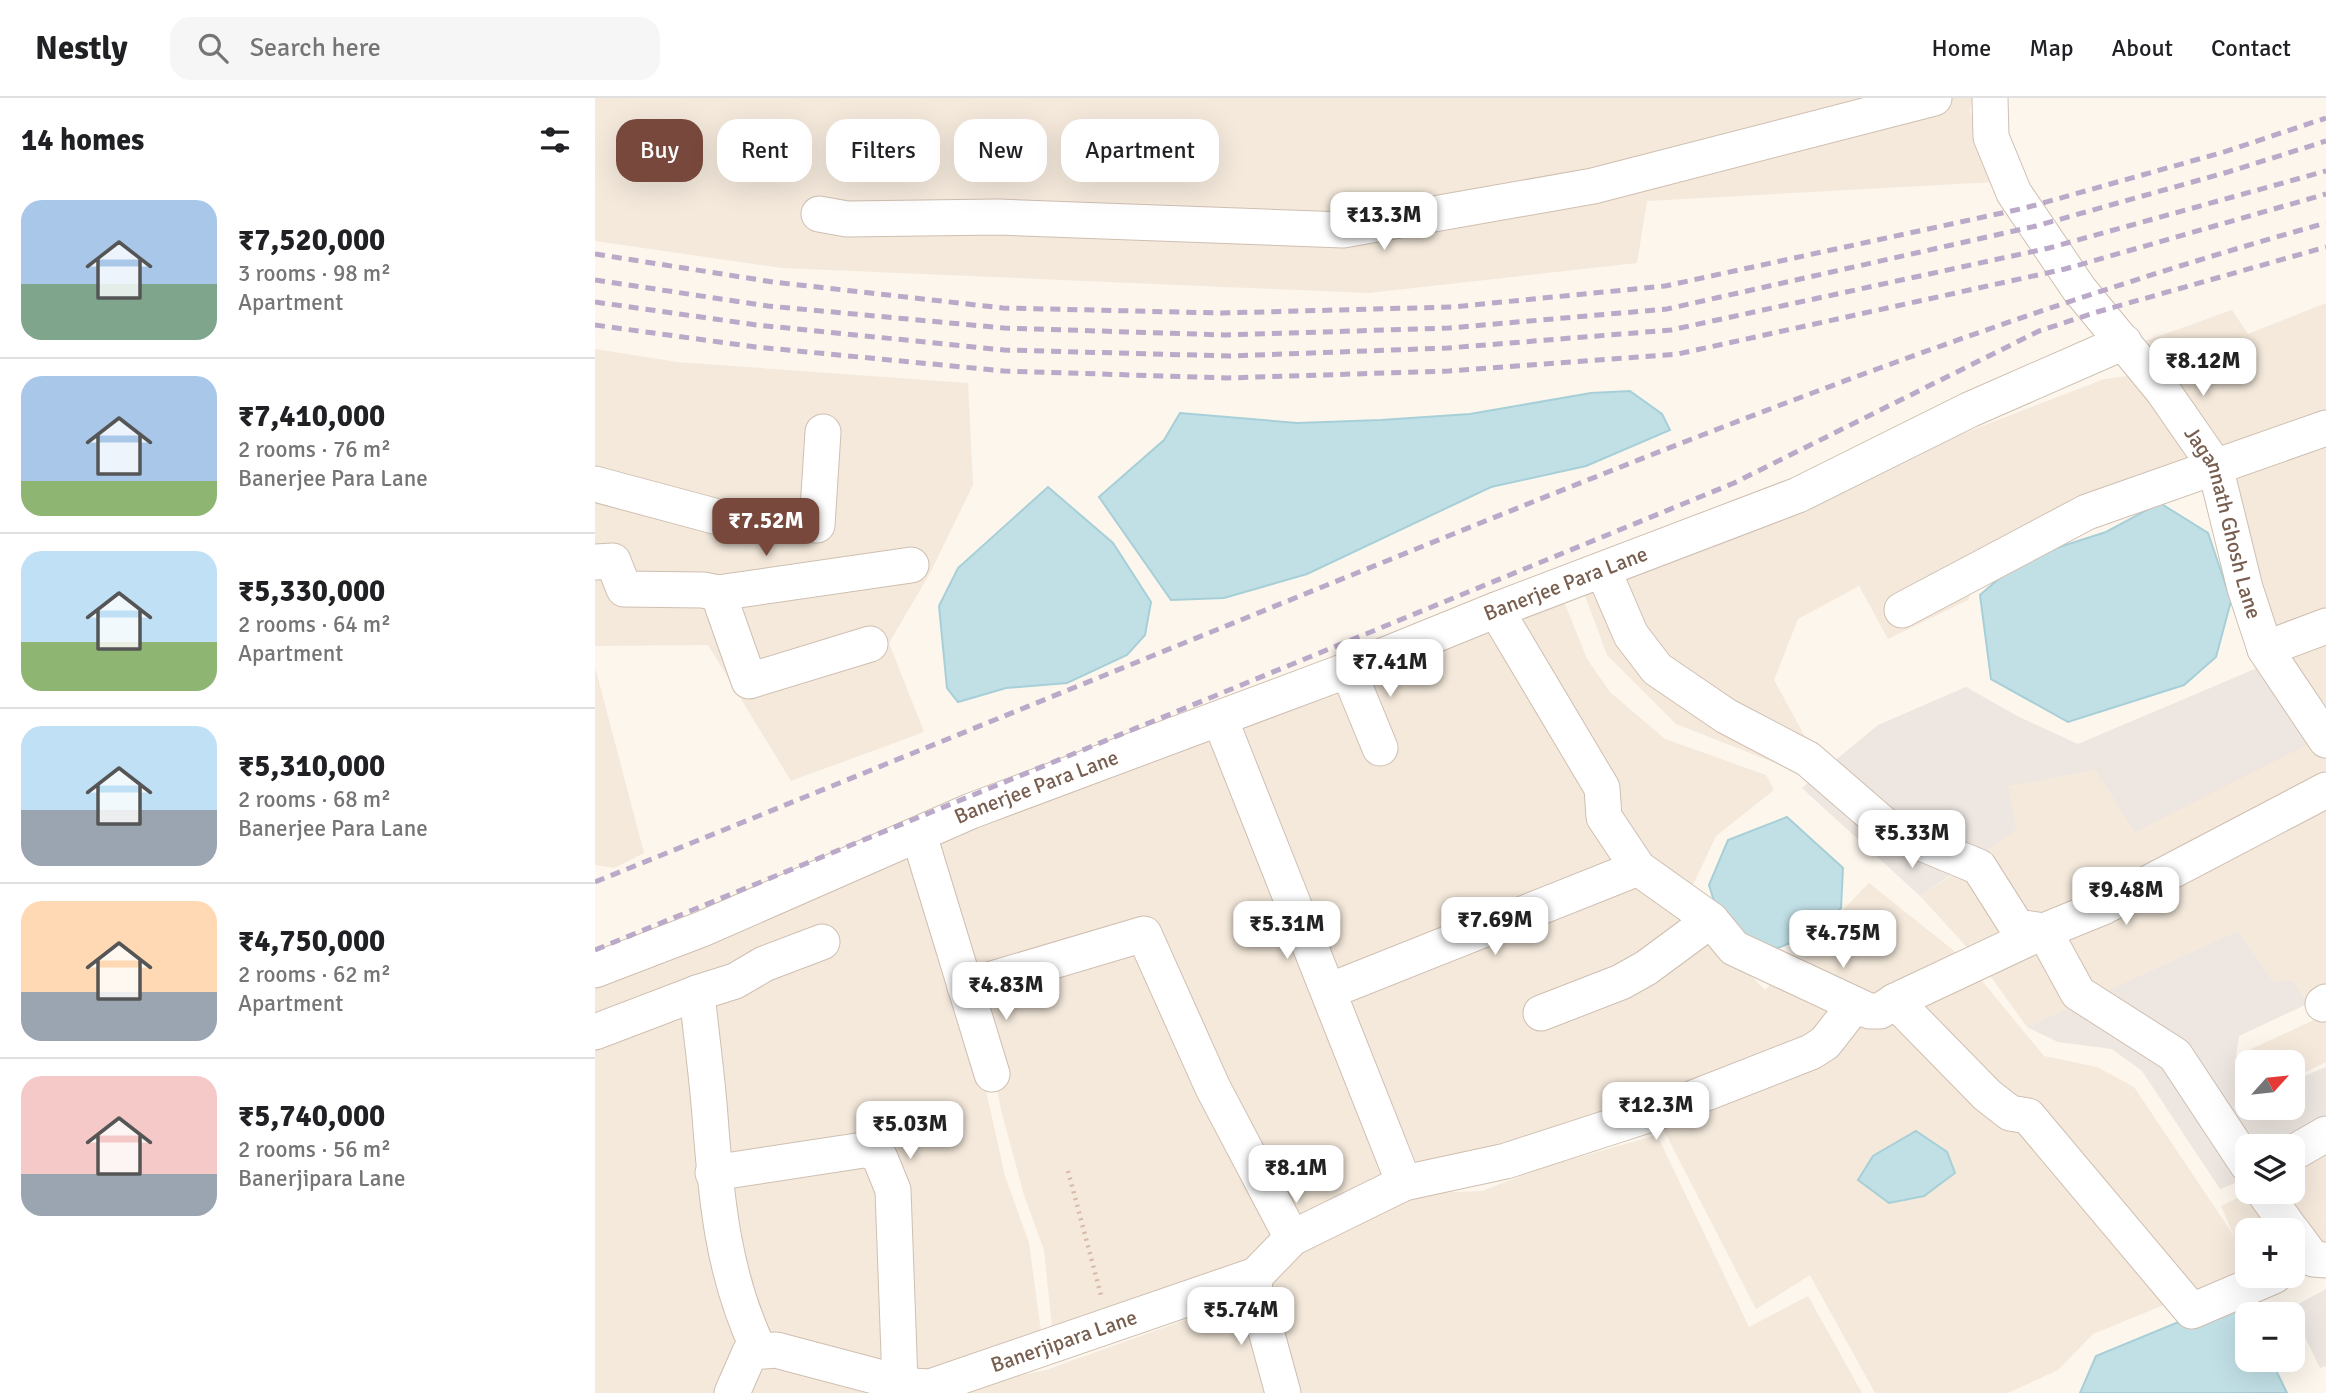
<!DOCTYPE html>
<meta charset="utf-8">
<style>
body{margin:0;font-family:Signika,sans-serif;background:#f6f6f6;color:#202124;height:100vh;display:flex;flex-direction:column;font-size:26px;white-space:nowrap}
*{box-sizing:border-box;margin:0}
p{font-size:23px;color:#757577}
.icon{flex:none;width:38px;height:38px;fill:none;stroke:currentColor;stroke-width:2;stroke-linecap:round;stroke-linejoin:round}
.map{position:relative;flex:1;overflow:hidden}
.details{display:flex;flex-direction:column;background:#fff;width:595px}
.details>*{flex:none}
.hud{position:absolute;left:21px;top:21px;width:665px;height:63px;display:flex;gap:14px}
.needle{width:46px;rotate:63deg}
.buttons{position:absolute;left:1640px;top:952px;display:grid;gap:14px}
.buttons a{display:grid;place-items:center;width:70px;height:70px;border-radius:14px;background:#fff;box-shadow:0 7px 28px #0002;font-size:35px}
.price{position:absolute;translate:-50% -60px;padding:0 16px;border-radius:14px;background:#fff;color:#222;font-size:23px;line-height:46px;filter:drop-shadow(0 2px 4px #0008)}
.price::after{content:'';position:absolute;left:50%;top:42px;width:21px;height:16px;margin-left:-10px;background:inherit;clip-path:polygon(0 0,100% 0,50% 100%)}
.price.selected{background:#77483b;color:#fff}
ul{padding:0;list-style:none}
li{display:flex;align-items:center;gap:21px;height:175px;padding:0 21px}
li+li{border-top:2px solid #e0e0e0}
li span{display:grid;place-items:center;flex:none;width:196px;height:140px;border-radius:21px;color:#555}
li>.icon{margin-inline-start:auto}
span .icon{width:84px;height:84px;fill:#fffc;stroke-width:1}
li b{font-size:30px}
h2{display:flex;justify-content:space-between;align-items:center;height:84px;padding:0 21px;font-size:30px}
.chip{padding:0 24px;border-radius:21px;background:#fff;box-shadow:0 7px 28px #0002;font-size:24px;line-height:63px}
.chip.selected{background:#77483b;color:#fff}
header{display:flex;align-items:center;gap:42px;box-sizing:border-box;height:98px;padding:0 35px;background:#fff;border-bottom:2px solid #e0e0e0}
header strong{font-size:33px}
nav{display:flex;gap:38px;margin-inline-start:auto;font-size:24px}
.search{width:490px;height:63px;background:#f6f6f6;display:flex;align-items:center;gap:18px;box-sizing:border-box;padding:0 24px;border-radius:21px;color:#757577;font-size:26px}
main{display:flex;flex:1;min-height:0}
.map>svg:first-child{display:block}
.residential{fill:#f4e9db}
.industrial{fill:#ede6e1}
.water{fill:#c1e0e6;stroke:#a7cfd8;stroke-width:2}
.lines{fill:none;stroke-linecap:round;stroke-linejoin:round}
.minor-casing{stroke:#cfbfb1;stroke-width:37}
.path{stroke:#d7baa7;stroke-width:4.5;stroke-dasharray:2 5;stroke-linecap:butt}
.minor{stroke:#fff;stroke-width:35}
.rail{stroke:#baa9c8;stroke-width:5;stroke-dasharray:10 7;stroke-linecap:butt}
.labels{text-anchor:middle;stroke-width:5;stroke-linejoin:round;paint-order:stroke}
.street-label{font-size:21px;fill:#785e4f;stroke:#fffaf3}
</style>
<header>
<strong>Nestly</strong>
<div class="search"><svg class="icon" aria-label="search" viewBox="0 0 24 24"><circle cx="10" cy="10" r="6"/><path d="M15 15l6 6"/></svg>Search here</div>
<nav><a>Home</a><a>Map</a><a>About</a><a>Contact</a></nav>
</header>
<main>
<section class="details">
<h2>14 homes<svg class="icon" aria-label="filters" viewBox="0 0 24 24"><path d="M4 7h16M4 17h16"/><circle cx="9" cy="7" r="2"/><circle cx="15" cy="17" r="2"/></svg></h2>
<ul>
<li><span style="background:linear-gradient(#a9c7e8 60%,#7fa58c 0)"><svg class="icon" aria-label="home" viewBox="0 0 24 24"><path d="M3 11l9-7 9 7M6 9v11h12V9"/></svg></span><div><b>₹7,520,000</b><p>3 rooms · 98 m²</p><p>Apartment</p></div></li>
<li><span style="background:linear-gradient(#a9c7e8 75%,#8fb573 0)"><svg class="icon" aria-label="home" viewBox="0 0 24 24"><path d="M3 11l9-7 9 7M6 9v11h12V9"/></svg></span><div><b>₹7,410,000</b><p>2 rooms · 76 m²</p><p>Banerjee Para Lane</p></div></li>
<li><span style="background:linear-gradient(#bfe0f5 65%,#8fb573 0)"><svg class="icon" aria-label="home" viewBox="0 0 24 24"><path d="M3 11l9-7 9 7M6 9v11h12V9"/></svg></span><div><b>₹5,330,000</b><p>2 rooms · 64 m²</p><p>Apartment</p></div></li>
<li><span style="background:linear-gradient(#bfe0f5 60%,#9aa5b1 0)"><svg class="icon" aria-label="home" viewBox="0 0 24 24"><path d="M3 11l9-7 9 7M6 9v11h12V9"/></svg></span><div><b>₹5,310,000</b><p>2 rooms · 68 m²</p><p>Banerjee Para Lane</p></div></li>
<li><span style="background:linear-gradient(#ffd9b3 65%,#9aa5b1 0)"><svg class="icon" aria-label="home" viewBox="0 0 24 24"><path d="M3 11l9-7 9 7M6 9v11h12V9"/></svg></span><div><b>₹4,750,000</b><p>2 rooms · 62 m²</p><p>Apartment</p></div></li>
<li><span style="background:linear-gradient(#f6c9c9 70%,#9aa5b1 0)"><svg class="icon" aria-label="home" viewBox="0 0 24 24"><path d="M3 11l9-7 9 7M6 9v11h12V9"/></svg></span><div><b>₹5,740,000</b><p>2 rooms · 56 m²</p><p>Banerjipara Lane</p></div></li>
</ul>
</section>
<div class="map">
<svg width="1731" height="1295" viewBox="0 0 1731 1295">
<rect width="100%" height="100%" fill="#fcf6ed"/>
<g class="residential">
<path d="M 0,0 L 1377,0 L 1375,14 L 1399,84 L 1052,103 L 1042,165 L 773,195 L 187,170 L 0,143 Z"/>
<path d="M 1731,205 L 1731,626 L 1655,483 L 1539,247 L 1637,212 L 1653,236 Z"/>
<path d="M 0,251 L 82,264 L 373,285 L 378,387 L 335,475 L 294,545 L 329,634 L 196,683 L 113,547 L 0,548 Z"/>
<path d="M 1550,276 L 1616,373 L 1390,460 L 1373,502 L 1293,541 L 1264,488 L 1203,521 L 1179,582 L 1214,646 L 1188,668 L 1081,626 L 1012,557 L 985,484 L 1509,281 Z"/>
<path d="M 962,486 L 992,561 L 1015,594 L 1070,641 L 1171,677 L 1179,692 L 1121,738 L 1087,810 L 1170,892 L 1274,785 L 1368,860 L 1449,958 L 1502,969 L 1539,989 L 1639,1138 L 1626,1108 L 1655,1094 L 1698,1094 L 1698,1073 L 1731,1056 L 1731,1164 L 1670,1198 L 1660,1178 L 1698,1178 L 1698,1132 L 1652,1132 L 1652,1173 L 1498,1236 L 1463,1272 L 1413,1295 L 1280,1295 L 1215,1177 L 1161,1211 L 1062,1019 L 827,1078 L 632,619 Z"/>
<path d="M 0,569 L 49,755 L 19,770 L 0,767 Z"/>
<path d="M 616,626 L 809,1085 L 650,1184 L 459,1250 L 449,1152 L 429,1097 L 406,1012 L 388,909 L 336,731 Z"/>
<path d="M 1723,641 L 1731,651 L 1731,690 L 1381,859 L 1325,798 L 1371,768 L 1412,688 L 1501,672 Z"/>
<path d="M 1731,704 L 1731,964 L 1698,980 L 1698,964 L 1652,964 L 1652,983 L 1641,958 L 1721,921 L 1712,906 L 1678,885 L 1643,833 L 1432,929 L 1388,868 Z"/>
<path d="M 320,735 L 372,907 L 410,1078 L 434,1145 L 449,1256 L 328,1282 L 156,1239 L 130,1295 L 0,1295 L 0,866 Z"/>
<path d="M 1062,1037 L 1154,1229 L 1213,1198 L 1267,1295 L 693,1295 L 663,1193 L 694,1155 L 833,1095 L 887,1093 L 953,1068 Z"/>
<path d="M 646,1202 L 675,1295 L 342,1295 L 451,1272 Z"/>
<path d="M 159,1261 L 324,1295 L 143,1295 Z"/>
</g>
<g class="industrial">
<path d="M 1674,565 L 1723,641 L 1540,734 L 1501,672 L 1413,688 L 1421,732 L 1325,798 L 1207,690 L 1283,627 L 1371,589 L 1424,619 L 1483,646 Z"/>
<path d="M 1643,833 L 1678,884 L 1698,883 L 1712,906 L 1644,938 L 1641,958 L 1652,983 L 1652,1010 L 1698,1010 L 1698,983 L 1731,969 L 1731,1046 L 1652,1048 L 1652,1080 L 1625,1091 L 1547,973 L 1517,951 L 1463,944 L 1432,929 Z"/>
<path d="M 1731,1191 L 1731,1268 L 1725,1270 L 1696,1210 Z"/>
</g>
<g class="water">
<path d="M 1035,293 L 1067,316 L 1075,332 L 991,368 L 896,389 L 712,476 L 629,500 L 576,502 L 504,399 L 569,342 L 585,315 L 702,325 L 786,322 L 875,316 L 996,295 Z"/>
<path d="M 453,389 L 518,445 L 556,504 L 550,537 L 532,557 L 472,585 L 411,590 L 363,604 L 352,590 L 344,508 L 363,470 Z"/>
<path d="M 1565,405 L 1613,435 L 1636,503 L 1621,559 L 1589,587 L 1473,624 L 1396,581 L 1385,497 L 1427,461 L 1511,434 Z"/>
<path d="M 1192,719 L 1248,770 L 1246,810 L 1220,835 L 1180,851 L 1128,832 L 1114,787 L 1133,742 Z"/>
<path d="M 1321,1033 L 1352,1054 L 1360,1075 L 1329,1098 L 1294,1105 L 1263,1082 L 1278,1058 Z"/>
<path d="M 1615,1211 L 1644,1215 L 1652,1227 L 1652,1262 L 1676,1262 L 1692,1295 L 1485,1295 L 1501,1258 Z"/>
</g>
<g class="lines">
<defs>
<g id="minor">
<path id="s1" d="M 1395,0 L 1396,39 L 1419,95 L 1484,191 L 1568,293 L 1620,368 L 1650,490 L 1670,551 L 1731,642"/>
<path d="M 224,116 L 252,121 L 403,119 L 748,132 L 998,88 L 1339,0"/>
<path d="M 0,386 L 134,422 L 222,427 L 228,334"/>
<path d="M 0,464 L 18,463 L 29,491 L 108,492 L 123,495 L 316,467"/>
<path d="M 1008,472 L 1036,537 L 1062,571 L 1131,618 L 1213,661 L 1295,732 L 1384,769 L 1422,829 L 1449,833 L 1483,895 L 1580,957 L 1652,1066"/>
<path d="M 123,495 L 154,583 L 275,546"/>
<path d="M 901,512 L 1007,690 L 1009,719 L 1043,770 L 1116,822 L 1139,850 L 1274,913 L 1285,913 L 1300,903 L 1392,997 L 1415,1015 L 1433,1018 L 1597,1213 L 1679,1178"/>
<path d="M 1307,512 L 1492,414 L 1731,330"/>
<path d="M 1670,551 L 1731,528"/>
<path d="M 753,572 L 785,650"/>
<path d="M 625,621 L 809,1085"/>
<path d="M 324,737 L 397,976"/>
<path id="s2" d="M 0,872 L 107,831 L 376,713 L 753,572 L 901,512 L 1203,397 L 1374,312 L 1529,244"/>
<path d="M 370,889 L 549,836 L 618,990 L 697,1140"/>
<path d="M 734,893 L 1043,770"/>
<path d="M 1300,903 L 1449,833 L 1508,809 L 1731,692"/>
<path d="M 1728,906 L 1731,904"/>
<path d="M 946,915 L 1026,884 L 1051,870 L 1116,822"/>
<path d="M 0,934 L 102,895"/>
<path d="M 1698,1055 L 1731,1036"/>
<path d="M 118,1075 L 275,1051 L 285,1060 L 298,1092 L 305,1284"/>
<path d="M 1669,1094 L 1696,1132"/>
<path d="M 1698,1134 L 1718,1161 L 1731,1162"/>
<path d="M 164,1252 C 128,1178 121,1099 115,1018 C 112,977 106,936 102,895 L 140,883 L 169,866 L 227,844"/>
<path id="s3" d="M 137,1295 L 155,1254 L 181,1252 L 317,1288 L 335,1289 L 661,1177"/>
<path d="M 688,1295 L 659,1189 L 661,1177 L 697,1140 L 809,1085 L 911,1063 L 1065,1013 L 1216,954 L 1230,945 L 1259,908"/>
</g>
</defs>
<use href="#minor" class="minor-casing"/>
<path class="path" d="M 473,1073 L 506,1197"/>
<use href="#minor" class="minor"/>
<g class="rail">
<path d="M 0,156 L 178,184 L 408,210 L 627,215 L 857,209 L 1070,188 L 1430,110 L 1629,54 L 1731,20"/>
<path d="M 0,182 L 173,208 L 409,230 L 630,237 L 854,230 L 1072,211 L 1441,128 L 1633,74 L 1731,43"/>
<path d="M 0,204 L 162,227 L 409,252 L 636,258 L 853,250 L 1076,232 L 1454,150 L 1731,73"/>
<path d="M 0,227 L 161,249 L 409,273 L 632,280 L 854,273 L 1083,256 L 1470,171 L 1731,96"/>
<path d="M 0,784 C 265,677 529,569 794,462 C 1102,337 1410,214 1731,125"/>
<path d="M 0,852 L 1139,385 L 1444,233 L 1502,214 L 1731,149"/>
</g>
</g>
<g class="labels">
<g class="street-label">
<text dy="7" stroke="none"><textPath href="#s1" startOffset="495">Jagannath Ghosh Lane</textPath></text>
<text dy="7" stroke="none"><textPath href="#s2" startOffset="1045">Banerjee Para Lane</textPath></text>
<text dy="7" stroke="none"><textPath href="#s2" startOffset="478">Banerjee Para Lane</textPath></text>
<text dy="7" stroke="none"><textPath href="#s3" startOffset="371">Banerjipara Lane</textPath></text>
</g>
</g>
</svg>
<div class="buttons">
<a><svg class="needle" viewBox="-14 -14 28 28"><path d="M0-13l5 13h-10z" fill="#e53935"/><path d="M0 13l5-13h-10z" fill="#757577"/></svg></a>
<a><svg class="icon" aria-label="layers" viewBox="0 0 24 24"><path d="M12 4l9 5-9 5-9-5zM3 14l9 5 9-5"/></svg></a>
<a>+</a>
<a>−</a>
</div>
<b class="price" style="left:789px;top:154px">₹13.3M</b>
<b class="price" style="left:1608px;top:300px">₹8.12M</b>
<b class="price selected" style="left:171px;top:460px">₹7.52M</b>
<b class="price" style="left:795px;top:601px">₹7.41M</b>
<b class="price" style="left:1317px;top:772px">₹5.33M</b>
<b class="price" style="left:1531px;top:829px">₹9.48M</b>
<b class="price" style="left:900px;top:859px">₹7.69M</b>
<b class="price" style="left:692px;top:863px">₹5.31M</b>
<b class="price" style="left:1248px;top:872px">₹4.75M</b>
<b class="price" style="left:411px;top:924px">₹4.83M</b>
<b class="price" style="left:1061px;top:1044px">₹12.3M</b>
<b class="price" style="left:315px;top:1063px">₹5.03M</b>
<b class="price" style="left:701px;top:1107px">₹8.1M</b>
<b class="price" style="left:646px;top:1249px">₹5.74M</b>
<div class="hud">
<a class="chip selected">Buy</a>
<a class="chip">Rent</a>
<a class="chip">Filters</a>
<a class="chip">New</a>
<a class="chip">Apartment</a>
</div>
</div>
</main>
